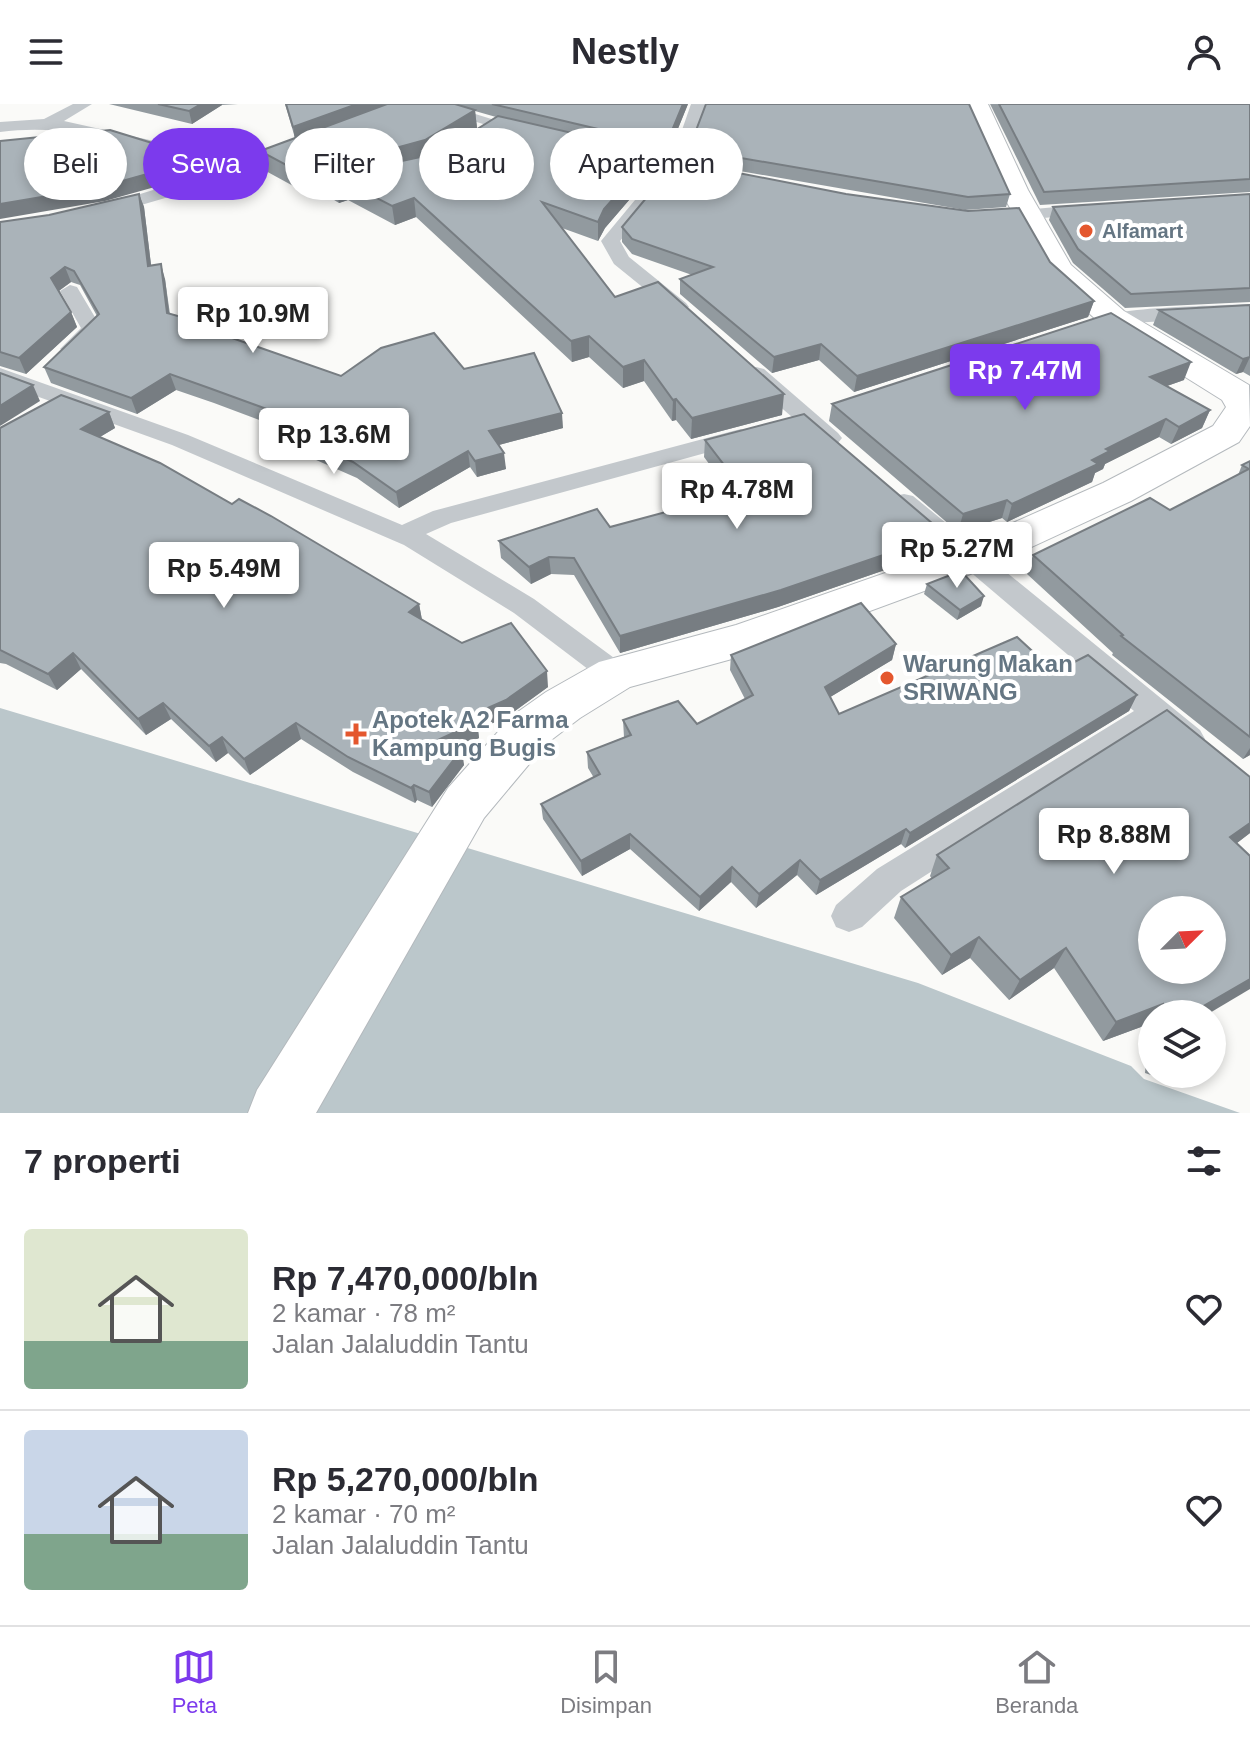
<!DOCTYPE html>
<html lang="id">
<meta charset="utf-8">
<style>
body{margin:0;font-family:Helvetica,sans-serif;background:#f7f7f7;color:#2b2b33;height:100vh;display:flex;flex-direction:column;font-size:30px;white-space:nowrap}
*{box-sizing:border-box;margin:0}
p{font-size:26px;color:#7c7c81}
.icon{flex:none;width:44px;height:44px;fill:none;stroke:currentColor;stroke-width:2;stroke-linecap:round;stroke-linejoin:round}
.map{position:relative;height:1009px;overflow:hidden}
.sheet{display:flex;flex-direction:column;background:#fff;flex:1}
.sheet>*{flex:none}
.banner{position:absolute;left:24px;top:24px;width:800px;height:72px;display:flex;gap:16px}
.needle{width:52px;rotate:66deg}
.controls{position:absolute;left:1138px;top:792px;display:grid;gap:16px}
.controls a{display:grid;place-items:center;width:88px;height:88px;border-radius:50%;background:#fff;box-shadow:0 4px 12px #0003;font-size:40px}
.price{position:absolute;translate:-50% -68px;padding:0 18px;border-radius:8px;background:#fff;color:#222;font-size:26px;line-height:52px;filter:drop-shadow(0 2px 4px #0008)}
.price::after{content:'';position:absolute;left:50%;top:48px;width:24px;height:18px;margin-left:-12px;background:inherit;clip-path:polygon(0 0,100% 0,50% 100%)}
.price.current{background:#7c3aed;color:#fff}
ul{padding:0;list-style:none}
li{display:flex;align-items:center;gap:24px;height:200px;padding:0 24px}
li+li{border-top:2px solid #e1e1e2}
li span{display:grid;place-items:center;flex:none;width:224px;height:160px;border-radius:8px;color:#555}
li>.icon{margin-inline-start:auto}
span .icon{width:96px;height:96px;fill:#fffc;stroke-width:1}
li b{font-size:34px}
h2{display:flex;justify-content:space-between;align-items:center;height:96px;padding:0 24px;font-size:34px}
.pill{padding:0 28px;border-radius:36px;background:#fff;box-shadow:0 4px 12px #0003;font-size:28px;line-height:72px}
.pill.current{background:#7c3aed;color:#fff}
header{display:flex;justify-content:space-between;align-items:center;height:104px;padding:0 24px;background:#fff;font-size:36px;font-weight:600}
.tab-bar{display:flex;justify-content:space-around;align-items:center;height:112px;border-top:2px solid #e1e1e2;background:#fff;font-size:22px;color:#7c7c81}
.tab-bar a{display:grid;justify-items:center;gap:4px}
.tab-bar .current{color:#7c3aed}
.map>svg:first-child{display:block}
.water{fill:#bbc7cb}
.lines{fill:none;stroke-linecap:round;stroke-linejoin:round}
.highway-casing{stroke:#b4b9bd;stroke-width:2}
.street{fill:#c3c8cc;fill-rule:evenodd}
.highway{fill:#fff;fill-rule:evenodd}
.wall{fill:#929a9f;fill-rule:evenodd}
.shaded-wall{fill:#777d82}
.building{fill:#aab3b9;stroke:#777d82;stroke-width:2;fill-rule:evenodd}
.poi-dot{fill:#e4572e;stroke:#fff;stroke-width:3}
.labels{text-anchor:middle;stroke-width:8;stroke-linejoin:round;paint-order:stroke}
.far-poi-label{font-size:20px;font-weight:bold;fill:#657683;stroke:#fff;text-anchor:start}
.poi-label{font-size:24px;font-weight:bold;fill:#657683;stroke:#fff;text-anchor:start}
</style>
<header><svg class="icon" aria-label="menu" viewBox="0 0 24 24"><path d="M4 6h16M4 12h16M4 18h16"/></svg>Nestly<svg class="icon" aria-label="person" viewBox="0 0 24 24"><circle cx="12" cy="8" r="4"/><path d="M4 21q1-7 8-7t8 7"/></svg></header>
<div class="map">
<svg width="1250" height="1009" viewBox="0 0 1250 1009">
<rect width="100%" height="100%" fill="#fafaf8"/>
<path class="water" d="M 0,604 L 918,879 L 1131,962 L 1144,975 L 1240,1009 L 0,1009 Z"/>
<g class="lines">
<defs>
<path id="highway" d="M 964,0 L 988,0 L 1028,86 L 1071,161 L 1124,207 L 1249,281 L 1250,322 L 1239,338 L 1131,397 L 984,465 L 761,547 L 630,583 L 580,614 L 546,640 L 484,714 L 316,1009 L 248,1009 L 257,986 L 448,684 L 512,612 L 546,588 L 599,558 L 736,521 L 954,445 L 1103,379 L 1213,322 L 1226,303 L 1222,296 L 1102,221 L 1048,172 L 1000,86 Z"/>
</defs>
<use href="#highway" class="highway-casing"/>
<g class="street">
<path d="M 73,0 L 92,0 L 64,17 L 154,37 L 229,63 L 297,42 L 305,47 L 237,73 L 107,111 L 98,106 L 101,102 L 212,68 C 145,42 73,18 0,28 L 0,18 L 44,15 Z"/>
<path d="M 418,0 L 443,0 L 533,28 L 525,33 Z"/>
<path d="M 691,0 L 707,0 L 690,50 L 620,137 L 629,153 L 686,199 L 689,203 L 679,209 L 672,207 L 614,160 L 601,137 L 674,49 Z"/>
<path d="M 1088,100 L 1097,105 L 1094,109 L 1002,118 L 993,113 L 1002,108 Z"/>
<path d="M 70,181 L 77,183 L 102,225 L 79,250 L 71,251 L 60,245 L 81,224 L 60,187 Z"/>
<path d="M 1250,200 L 1250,212 L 1115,220 L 1097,225 L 1087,219 C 1101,202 1221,202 1250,200 Z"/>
<path d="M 756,263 L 764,265 L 838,329 L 842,334 L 838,339 L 822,339 L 748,275 L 745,270 Z"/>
<path d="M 0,264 L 188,331 L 402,421 L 433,407 L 733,327 L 741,325 L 753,332 L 749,337 L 451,419 L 426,430 L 534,495 L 625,562 L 630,570 L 625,578 L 615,581 L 605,578 L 514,509 L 404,441 L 172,341 L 0,279 Z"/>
<path d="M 904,390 L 913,392 L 1168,600 L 1200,626 L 1205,635 L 1200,644 C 1180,650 1170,637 1155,624 L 901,787 L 862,823 L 849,828 L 836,823 L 831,812 L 836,801 L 877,765 L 1134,607 L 895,404 L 891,398 L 895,392 Z"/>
</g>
<use href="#highway" class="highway"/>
</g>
<g class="wall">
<path d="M 109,0 L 238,0 L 222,1 L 192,20 Z"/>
<path d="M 285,0 L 688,0 L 666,54 L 655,51 L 654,67 L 605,124 L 598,137 L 562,124 L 615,193 L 782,311 L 691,335 L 676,316 L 672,317 L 644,277 L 623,284 L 589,253 L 572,258 L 416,113 L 395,121 L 348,96 L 339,99 L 326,91 L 317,95 L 264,66 L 260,47 L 295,34 ZM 475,7 L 496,13 L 439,49 L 434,51 L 477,24 Z"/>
<path d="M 990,0 L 1250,0 L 1250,88 L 1040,101 Z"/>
<path d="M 689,45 L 1010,90 L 1006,103 L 965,106 L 688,58 Z"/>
<path d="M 139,90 L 144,103 L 151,161 L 165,175 L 170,210 L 224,225 L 226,232 L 341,272 L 464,265 L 563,324 L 499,341 L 506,365 L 477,373 L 470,363 L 399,404 L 357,374 L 273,337 L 268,321 L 270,320 L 214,299 L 176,286 L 137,310 L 51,279 L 44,263 L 97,212 L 80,181 L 71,178 L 59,187 L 71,208 L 77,223 L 26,270 L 0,262 L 0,118 L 49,111 Z"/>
<path d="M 1250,90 L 1250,198 L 1125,204 L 1073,159 L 1049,116 L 1053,103 Z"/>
<path d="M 622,123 L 1050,158 L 1094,197 L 1088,213 L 854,288 L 819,256 L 772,269 L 680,190 L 680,175 L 692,171 L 632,150 L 622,138 Z"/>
<path d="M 1250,201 L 1250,272 L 1243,268 L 1236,270 L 1153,221 L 1159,206 Z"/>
<path d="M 1184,276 L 1167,282 L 1210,306 L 1202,324 L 1171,340 L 1159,333 L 1105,360 L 1103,365 L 1095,369 L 1092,378 L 1007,418 L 1002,414 L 958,428 L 829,317 L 832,300 Z"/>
<path d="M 109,308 L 115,324 L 100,333 L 232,400 L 419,500 L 422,516 L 462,539 L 548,583 L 508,612 L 478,626 L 479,634 L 458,644 L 464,661 L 432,703 L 417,696 L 415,699 L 353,668 L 301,635 L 250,671 L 228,649 L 216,658 L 171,615 L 146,631 L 81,565 L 57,586 L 6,560 L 0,559 L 0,324 Z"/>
<path d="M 705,336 L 933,420 L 931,428 L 931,450 L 778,503 L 620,549 L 574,471 L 551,470 L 531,480 L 501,454 L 499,437 L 610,423 L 732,391 L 704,353 Z"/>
<path d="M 1250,357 L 1250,651 L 1243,655 L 1112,551 L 1113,549 L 1027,470 L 1033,451 L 1170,406 L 1238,371 L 1242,361 Z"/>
<path d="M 927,480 L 981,502 L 957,516 L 924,490 Z"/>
<path d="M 896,540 L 892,556 L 830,593 L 839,610 L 1055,568 L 1137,591 L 1129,607 L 905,744 L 901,740 L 816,791 L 797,771 L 756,804 L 731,778 L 699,807 L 630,745 L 582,772 L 543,715 L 541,700 L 594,674 L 588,664 L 587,648 L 624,633 L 623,616 L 697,620 L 745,595 L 730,566 L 731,551 Z"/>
<path d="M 1250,673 L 1250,729 L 1237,739 L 1207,910 L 1152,910 L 1152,970 L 1194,970 L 1183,982 L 1145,969 L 1149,920 L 1103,937 L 1054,864 L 1009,896 L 970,854 L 942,871 L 894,814 L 901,793 L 932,775 L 930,772 L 937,751 Z"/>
</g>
<g class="shaded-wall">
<path d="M 201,0 L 222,0 L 222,1 L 192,20 L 189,7 Z"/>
<path d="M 357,0 L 392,0 L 295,36 L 293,23 Z"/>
<path d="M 683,0 L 688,0 L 666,54 L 666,41 Z"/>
<path d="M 475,6 L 477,24 L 428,54 L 369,64 L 370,51 Z"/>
<path d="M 655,48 L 654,67 L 605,124 L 598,137 L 598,118 L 604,105 Z"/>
<path d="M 197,56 L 201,70 L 105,97 L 0,115 L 0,100 Z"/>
<path d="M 323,72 L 326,91 L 317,95 L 314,76 Z"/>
<path d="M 344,77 L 348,96 L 339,99 L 335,80 Z"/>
<path d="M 139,90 L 144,103 L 153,177 L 148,162 Z"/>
<path d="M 414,94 L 416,113 L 395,121 L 392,102 Z"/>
<path d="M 161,160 L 165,175 L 171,224 L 167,209 Z"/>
<path d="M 65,163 L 71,178 L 57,188 L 51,174 Z"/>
<path d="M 1094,197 L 1088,213 L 854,288 L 857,272 Z"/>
<path d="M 71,208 L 77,223 L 26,270 L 19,254 Z"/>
<path d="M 224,225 L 229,240 L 215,228 Z"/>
<path d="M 589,232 L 589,253 L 572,258 L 571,237 Z"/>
<path d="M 821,240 L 819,256 L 772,269 L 774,253 Z"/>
<path d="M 1250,253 L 1243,268 L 1236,270 L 1243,255 Z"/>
<path d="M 644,256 L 644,277 L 623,284 L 623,263 Z"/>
<path d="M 1191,258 L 1184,276 L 1144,290 L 1150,273 Z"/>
<path d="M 170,270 L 176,286 L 137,310 L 131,294 Z"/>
<path d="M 33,281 L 40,297 L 0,322 L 0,302 Z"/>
<path d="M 784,290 L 782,311 L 691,335 L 692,314 Z"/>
<path d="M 676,295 L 676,316 L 672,317 L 673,296 Z"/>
<path d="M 1210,306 L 1202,324 L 1171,340 L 1179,323 Z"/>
<path d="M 109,308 L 115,324 L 88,340 L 81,325 Z"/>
<path d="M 562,309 L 563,324 L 491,343 L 489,327 Z"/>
<path d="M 1166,315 L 1159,333 L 1105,360 L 1103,365 L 1095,369 L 1092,378 L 1007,418 L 1012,400 L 1092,356 L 1106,345 Z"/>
<path d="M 468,347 L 470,363 L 399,404 L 396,388 Z"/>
<path d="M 504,349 L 506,365 L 477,373 L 475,357 Z"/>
<path d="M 1007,396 L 1002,414 L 958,428 L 963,410 Z"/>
<path d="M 933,420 L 929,435 L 936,433 L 931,450 L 778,503 L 620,549 L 620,532 Z"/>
<path d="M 549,453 L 551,470 L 531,480 L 529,463 Z"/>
<path d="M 984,492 L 981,502 L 957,516 L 960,506 Z"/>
<path d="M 419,500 L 422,516 L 409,508 Z"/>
<path d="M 896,540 L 892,556 L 822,598 L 825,583 Z"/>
<path d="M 73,549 L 81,565 L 57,586 L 48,570 Z"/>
<path d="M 547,567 L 548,583 L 508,612 L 478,626 L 479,634 L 443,651 L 440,635 L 472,611 Z"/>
<path d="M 1137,591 L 1129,607 L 905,744 L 910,729 Z"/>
<path d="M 163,599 L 171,615 L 146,631 L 138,615 Z"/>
<path d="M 296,619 L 301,635 L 250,671 L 244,655 Z"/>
<path d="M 222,633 L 228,649 L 216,658 L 209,642 Z"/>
<path d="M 1250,644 L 1250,651 L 1243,655 Z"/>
<path d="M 462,645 L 464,661 L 432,703 L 429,688 Z"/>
<path d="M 414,681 L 417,696 L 415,699 L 411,684 Z"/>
<path d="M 1250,719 L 1250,729 L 1216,755 L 1230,733 Z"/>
<path d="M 906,725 L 901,740 L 816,791 L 820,776 Z"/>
<path d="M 630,730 L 630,745 L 582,772 L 581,757 Z"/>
<path d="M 800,756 L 797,771 L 756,804 L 759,790 Z"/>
<path d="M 732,763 L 731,778 L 699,807 L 700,793 Z"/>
<path d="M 979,833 L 970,854 L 942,871 L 951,851 Z"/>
<path d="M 1066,844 L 1054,864 L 1009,896 L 1020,876 Z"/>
<path d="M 1250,875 L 1250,885 L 1208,910 L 1195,910 L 1200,904 Z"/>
<path d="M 1163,900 L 1156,910 L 1152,910 L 1152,915 L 1149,920 L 1103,937 L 1116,918 Z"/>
</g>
<g class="building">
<path d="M 158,0 L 201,0 L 189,7 Z"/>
<path d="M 286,0 L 357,0 L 293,23 Z"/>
<path d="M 387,0 L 455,0 L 475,6 L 425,36 L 370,51 L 369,64 L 439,49 L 498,12 L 655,48 L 604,105 L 598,118 L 542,98 L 615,193 L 658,178 L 784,290 L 692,314 L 676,295 L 673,296 L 644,256 L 623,263 L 589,232 L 571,237 L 414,94 L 392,102 L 344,77 L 335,80 L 323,72 L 314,76 L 260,47 Z"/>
<path d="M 492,0 L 683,0 L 666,41 Z"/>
<path d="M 706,0 L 969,0 L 1010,90 L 968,93 L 689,45 Z"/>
<path d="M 999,0 L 1250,0 L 1250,75 L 1044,88 Z"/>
<path d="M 110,26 L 191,51 L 197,56 L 101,83 L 0,100 L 0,37 Z"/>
<path d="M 677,57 L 846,90 L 968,107 L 1019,104 L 1050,158 L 1094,197 L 857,272 L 821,240 L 774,253 L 680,175 L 713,163 L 632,135 L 622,123 Z"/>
<path d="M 139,90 L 148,162 L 161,160 L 167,209 L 224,225 L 215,228 L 341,272 L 381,244 L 434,229 L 464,265 L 534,249 L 562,309 L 489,327 L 504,349 L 475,357 L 468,347 L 396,388 L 353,358 L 268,321 L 283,311 L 209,284 L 170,270 L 131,294 L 44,263 L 99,210 L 74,167 L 65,163 L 51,174 L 71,208 L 19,254 L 0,248 L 0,118 L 49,111 Z"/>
<path d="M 1250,90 L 1250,184 L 1131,190 L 1078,145 L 1053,103 Z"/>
<path d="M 1250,201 L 1250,253 L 1243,255 L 1159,206 Z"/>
<path d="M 1111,209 L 1191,258 L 1150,273 L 1210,306 L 1179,323 L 1166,315 L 1106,345 L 1110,347 L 1092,356 L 1098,360 L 1012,400 L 1007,396 L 963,410 L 832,300 Z"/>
<path d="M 0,269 L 33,281 L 0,302 Z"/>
<path d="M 61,291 L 109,308 L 81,325 L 160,359 L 232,400 L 239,395 L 271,412 L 419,500 L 409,508 L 462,539 L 511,519 L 547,567 L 506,596 L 472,611 L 477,618 L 440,635 L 462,645 L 429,688 L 414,681 L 411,684 L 348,653 L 296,619 L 244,655 L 222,633 L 209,642 L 163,599 L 138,615 L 73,549 L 48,570 L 0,546 L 0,324 Z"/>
<path d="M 804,310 L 933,420 L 926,423 L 936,433 L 781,486 L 620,532 L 574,454 L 549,453 L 529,463 L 499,437 L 597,405 L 610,423 L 744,387 L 705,336 Z"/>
<path d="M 1250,357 L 1250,633 L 1121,532 L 1123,531 L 1033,451 L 1150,394 L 1170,406 L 1249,365 L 1242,361 Z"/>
<path d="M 961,467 L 984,492 L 960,506 L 927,480 Z"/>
<path d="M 861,499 L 896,540 L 825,583 L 839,610 L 1017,533 L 1055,568 L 1088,551 L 1137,591 L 910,729 L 906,725 L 820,776 L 800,756 L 759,790 L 732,763 L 700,793 L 630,730 L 581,757 L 541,700 L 600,670 L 587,648 L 631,631 L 623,616 L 678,597 L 697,620 L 753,591 L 731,551 Z"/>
<path d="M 1167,606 L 1250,673 L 1250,719 L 1230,733 L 1250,752 L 1250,875 L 1200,904 L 1200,910 L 1163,910 L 1163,900 L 1116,918 L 1066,844 L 1020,876 L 979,833 L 951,851 L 901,793 L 949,764 L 937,751 ZM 1152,806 L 1212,806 L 1212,866 L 1152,866 Z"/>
</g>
<g class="poi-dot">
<circle cx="1086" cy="127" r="8"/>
<circle cx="887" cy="574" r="8"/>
<path d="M352 618h8v8h8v8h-8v8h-8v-8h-8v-8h8z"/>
</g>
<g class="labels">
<g class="far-poi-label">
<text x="1102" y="134">Alfamart</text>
</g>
<g class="poi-label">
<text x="903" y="568">Warung Makan<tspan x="903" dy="28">SRIWANG</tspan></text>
<text x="372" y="624">Apotek A2 Farma<tspan x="372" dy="28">Kampung Bugis</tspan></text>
</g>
</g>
</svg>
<div class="controls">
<a><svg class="needle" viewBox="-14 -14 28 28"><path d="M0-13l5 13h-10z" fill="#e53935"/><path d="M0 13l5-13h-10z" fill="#7c7c81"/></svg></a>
<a><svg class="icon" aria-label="layers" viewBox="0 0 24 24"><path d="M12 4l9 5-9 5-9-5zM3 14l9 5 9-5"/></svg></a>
</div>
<b class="price" style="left:253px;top:251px">Rp 10.9M</b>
<b class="price current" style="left:1025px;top:308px">Rp 7.47M</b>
<b class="price" style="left:334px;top:372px">Rp 13.6M</b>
<b class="price" style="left:737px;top:427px">Rp 4.78M</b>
<b class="price" style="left:957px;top:486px">Rp 5.27M</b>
<b class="price" style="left:224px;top:506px">Rp 5.49M</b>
<b class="price" style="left:1114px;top:772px">Rp 8.88M</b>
<div class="banner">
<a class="pill">Beli</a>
<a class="pill current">Sewa</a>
<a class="pill">Filter</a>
<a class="pill">Baru</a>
<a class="pill">Apartemen</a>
</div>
</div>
<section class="sheet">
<h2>7 properti<svg class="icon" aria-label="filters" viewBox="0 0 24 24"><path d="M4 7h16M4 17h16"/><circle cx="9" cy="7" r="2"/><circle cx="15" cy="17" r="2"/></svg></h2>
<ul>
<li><span style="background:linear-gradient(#dfe7d0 70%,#7fa58c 0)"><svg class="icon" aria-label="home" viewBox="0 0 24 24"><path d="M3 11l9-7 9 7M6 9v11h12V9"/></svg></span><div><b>Rp 7,470,000/bln</b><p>2 kamar · 78 m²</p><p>Jalan Jalaluddin Tantu</p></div><svg class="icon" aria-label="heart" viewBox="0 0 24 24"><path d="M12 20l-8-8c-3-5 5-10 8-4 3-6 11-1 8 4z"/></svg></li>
<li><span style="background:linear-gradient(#c9d6e8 65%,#7fa58c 0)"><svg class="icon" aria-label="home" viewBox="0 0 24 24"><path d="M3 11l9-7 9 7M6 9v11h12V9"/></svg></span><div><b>Rp 5,270,000/bln</b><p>2 kamar · 70 m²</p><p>Jalan Jalaluddin Tantu</p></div><svg class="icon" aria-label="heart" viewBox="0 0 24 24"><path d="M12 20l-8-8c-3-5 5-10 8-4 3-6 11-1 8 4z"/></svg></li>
</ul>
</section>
<nav class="tab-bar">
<a class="current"><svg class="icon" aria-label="map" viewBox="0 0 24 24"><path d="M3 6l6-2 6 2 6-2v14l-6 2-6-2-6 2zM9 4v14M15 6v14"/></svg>Peta</a>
<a><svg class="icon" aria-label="saved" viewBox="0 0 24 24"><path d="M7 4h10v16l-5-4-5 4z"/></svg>Disimpan</a>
<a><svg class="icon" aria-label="home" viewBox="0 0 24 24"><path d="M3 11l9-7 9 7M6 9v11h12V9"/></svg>Beranda</a>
</nav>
